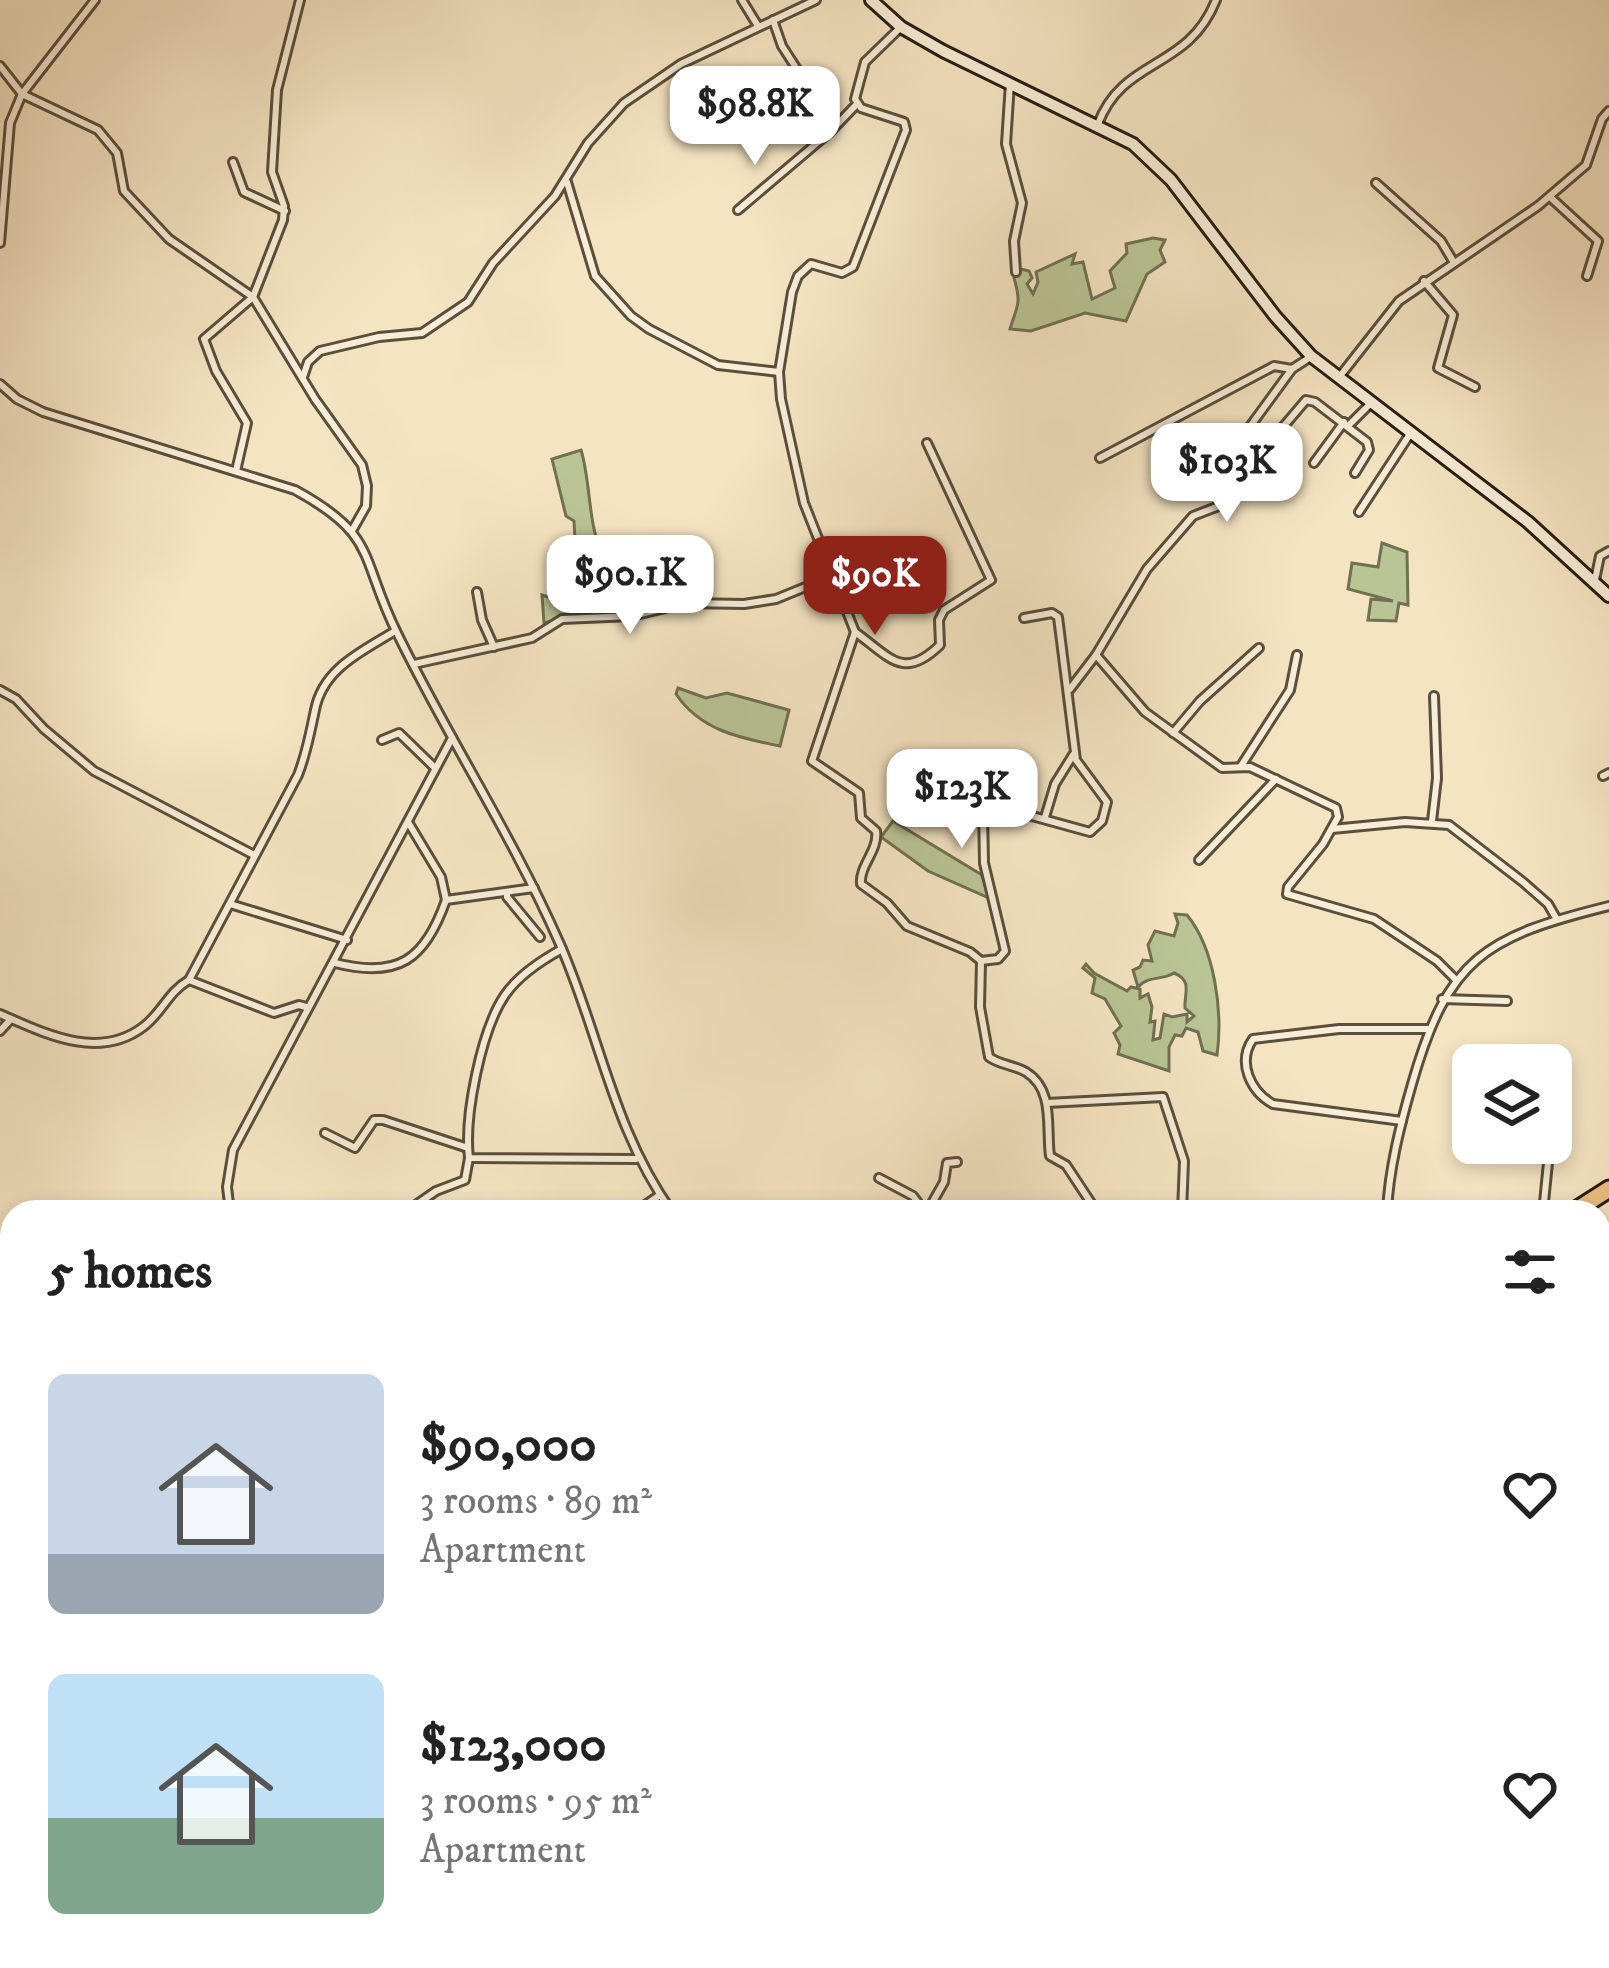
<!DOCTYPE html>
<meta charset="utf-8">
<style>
body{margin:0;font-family:"IM FELL DW Pica",serif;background:#f2f2f2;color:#222;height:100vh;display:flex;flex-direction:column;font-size:45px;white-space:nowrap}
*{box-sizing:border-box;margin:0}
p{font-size:39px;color:#767676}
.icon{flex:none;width:66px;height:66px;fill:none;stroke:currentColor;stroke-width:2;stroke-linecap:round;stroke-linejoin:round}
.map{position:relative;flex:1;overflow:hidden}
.details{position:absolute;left:0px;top:1200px;width:1611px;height:768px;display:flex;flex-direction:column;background:#fff;border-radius:36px 36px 0 0;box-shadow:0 6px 18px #0003}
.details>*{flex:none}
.tools{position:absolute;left:1452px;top:1044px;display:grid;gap:24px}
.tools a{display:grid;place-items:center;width:120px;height:120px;border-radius:18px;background:#fff;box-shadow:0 6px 18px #0003;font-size:60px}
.price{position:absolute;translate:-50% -102px;padding:0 27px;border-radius:24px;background:#fff;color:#222;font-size:39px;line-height:78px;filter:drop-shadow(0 3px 6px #0008)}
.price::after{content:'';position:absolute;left:50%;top:72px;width:36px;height:27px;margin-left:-18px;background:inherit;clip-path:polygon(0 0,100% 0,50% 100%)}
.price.active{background:#8f2418;color:#fff}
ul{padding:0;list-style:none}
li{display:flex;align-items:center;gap:36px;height:300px;padding:0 48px}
li span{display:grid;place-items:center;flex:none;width:336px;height:240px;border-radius:18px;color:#555}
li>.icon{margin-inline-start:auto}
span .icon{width:144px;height:144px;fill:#fffc;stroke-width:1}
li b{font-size:51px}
h2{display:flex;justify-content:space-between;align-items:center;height:144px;padding:0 48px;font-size:51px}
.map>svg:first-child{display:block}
.green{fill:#bac595;stroke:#707052;stroke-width:3}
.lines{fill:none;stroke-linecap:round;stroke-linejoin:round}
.street-casing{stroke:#5a4e3c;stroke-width:12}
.secondary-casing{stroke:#271c0f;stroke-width:16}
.highway-casing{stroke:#271c0f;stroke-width:21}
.street{stroke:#f8edd7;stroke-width:6}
.secondary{stroke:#f8edd7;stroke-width:10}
.highway{stroke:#eac281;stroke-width:15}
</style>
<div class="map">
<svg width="1609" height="1968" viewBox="0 0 1609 1968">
<rect width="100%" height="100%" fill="#f5e4c2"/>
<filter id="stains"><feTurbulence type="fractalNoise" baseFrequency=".00167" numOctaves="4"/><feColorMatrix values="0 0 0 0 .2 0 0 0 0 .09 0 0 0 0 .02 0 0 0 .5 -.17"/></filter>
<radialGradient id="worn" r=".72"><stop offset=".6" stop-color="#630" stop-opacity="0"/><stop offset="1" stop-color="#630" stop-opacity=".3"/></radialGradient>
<g class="green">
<path d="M 1153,238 L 1165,240 L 1160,250 L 1165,262 L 1147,274 L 1126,321 L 1085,313 L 1031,331 L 1010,329 C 1017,305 1022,305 1014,278 L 1021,269 L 1029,271 L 1032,278 L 1027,284 L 1033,294 L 1038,282 L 1036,272 L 1075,254 L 1072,264 L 1083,262 L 1092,299 L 1115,288 L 1110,271 L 1127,253 L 1126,244 Z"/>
<path d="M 581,450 C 590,478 589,527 600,547 L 590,581 L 595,588 L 592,599 L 596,610 L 544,623 L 542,595 L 551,598 L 573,593 L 577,578 L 574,521 L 566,516 L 552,459 Z"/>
<path d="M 1382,543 L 1407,552 L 1408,605 L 1399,603 L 1396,621 L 1368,620 L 1371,599 L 1393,601 L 1348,589 L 1352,563 L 1378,567 Z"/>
<path d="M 678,688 L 706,698 L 727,693 L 789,710 L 780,746 C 739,738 700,730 676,694 Z"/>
<path d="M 893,821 L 982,875 L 989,898 L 928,871 L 881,837 Z"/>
<path d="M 1175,914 L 1187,915 C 1215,949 1223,1012 1217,1055 L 1203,1051 L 1198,1032 L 1186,1028 L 1182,1036 L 1175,1035 L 1169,1047 L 1169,1071 L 1118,1054 L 1120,1045 L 1114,1033 L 1121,1026 L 1105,999 L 1092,993 L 1095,978 L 1083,968 L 1086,964 L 1094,973 L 1127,991 L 1131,987 L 1140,989 L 1140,998 L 1148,994 L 1152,1007 L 1150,1022 L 1155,1021 L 1153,1040 L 1160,1038 L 1164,1014 L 1172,1017 L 1187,1014 L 1187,1022 L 1194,1016 L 1185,1008 C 1184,993 1193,981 1174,973 C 1161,981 1149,975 1138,987 L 1133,970 L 1140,967 L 1143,960 L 1152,961 L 1148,945 L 1155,931 L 1174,936 L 1178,923 Z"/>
</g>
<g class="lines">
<defs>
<g id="street">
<path d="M 742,0 L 758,26"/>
<path d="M 773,20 L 782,46 L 809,88 L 786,106"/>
<path d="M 901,27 L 865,62 L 855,99 L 861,108 L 904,122 L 906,130 L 853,267 L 842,273 L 811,264 L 798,276 L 792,292 L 779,372 L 781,399 L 804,503 L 855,632 L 812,761 L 859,793 L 861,818 L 876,831 C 879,850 859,866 861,884 L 887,903 L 907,926 L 970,952 L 981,961 L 980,1007 L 989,1057 C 1000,1065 1014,1065 1026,1072 C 1055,1090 1046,1128 1050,1156 L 1066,1165 L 1097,1212"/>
<path d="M 0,66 L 22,94 L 98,130 L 117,153 L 124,191 L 169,239 L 253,297 L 315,399 L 362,465 L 367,486 L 366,506 L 353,529"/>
<path d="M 1010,83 L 1006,144 L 1022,203 L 1014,241 L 1016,272"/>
<path d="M 1098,124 C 1123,57 1188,71 1216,0"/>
<path d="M 233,162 L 244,192 L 285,211"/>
<path d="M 567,182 L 595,276 L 631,316 L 649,329 L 718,365 L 779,372"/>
<path d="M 1376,183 L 1441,241 L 1453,261"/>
<path d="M 1550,197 L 1598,241 L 1587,276"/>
<path d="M 738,210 L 830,132 L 856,105"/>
<path d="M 0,243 L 10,123 L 22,94 L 95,0"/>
<path d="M 1424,281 L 1453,315 L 1438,368 L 1475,387"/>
<path d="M 1340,376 L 1399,301 L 1538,206 L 1586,165 L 1602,119 L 1609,111"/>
<path d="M 303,377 L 308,362 L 320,351 L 379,337 L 422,333 L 468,302 L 493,263 L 555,196 L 588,143 L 624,103 L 681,64 L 816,0"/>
<path d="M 0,384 L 17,399 L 43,412 L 295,490 C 379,536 359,557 397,633 C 448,738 512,835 559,942 C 600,1034 612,1128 672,1212"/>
<path d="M 1348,426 L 1371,403"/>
<path d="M 1100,458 L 1274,366 L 1292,369"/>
<path d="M 1314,463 L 1344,422"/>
<path d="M 236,471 L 247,423 L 216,371 L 204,339 L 253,297 L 283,220 L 284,206 L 272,172 L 277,90 L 300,0"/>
<path d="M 1255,479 L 1266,447 L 1306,400 L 1315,402 L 1367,442 L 1369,450 L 1355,473"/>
<path d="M 1359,512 L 1410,434"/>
<path d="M 1595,580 L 1600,556 L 1609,551"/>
<path d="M 477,592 L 482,620 L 494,647"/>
<path d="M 855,632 C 890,657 903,681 940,645 L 939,620 L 944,610 L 991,580 L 927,443"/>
<path d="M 1096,655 L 1145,712 L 1222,768 L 1250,767 L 1336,808 L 1338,817 L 1323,844 L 1288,887 L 1287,894 L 1374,919 L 1437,961 L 1455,979"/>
<path d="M 414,664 L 532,638 L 562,619 L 632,616 L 686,603 L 744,604 L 776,599 L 835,575"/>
<path d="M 1070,689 L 1096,655 L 1147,569 L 1193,516 L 1219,506 L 1246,432 L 1292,369 L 1309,358"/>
<path d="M 0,690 L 16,699 L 44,729 L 94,771 L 254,855"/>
<path d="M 1173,733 L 1200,701 L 1259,648"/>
<path d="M 382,740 L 399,733 L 434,767"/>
<path d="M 1241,766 L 1290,690 L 1297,655"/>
<path d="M 1603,776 L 1609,773"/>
<path d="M 1045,817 L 1055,784 L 1073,755"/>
<path d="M 1432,821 L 1437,778 L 1434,696"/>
<path d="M 408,822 L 441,877 L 446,900 L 534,888"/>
<path d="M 1332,829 L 1405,822 L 1449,825 L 1523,882 L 1548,904 L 1556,918"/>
<path d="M 1199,860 L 1276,779"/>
<path d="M 507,892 L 507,897 L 540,937"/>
<path d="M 230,904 L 347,940"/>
<path d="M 562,949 C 542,960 518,976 505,995 C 481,1030 464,1117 469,1158 L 636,1159"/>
<path d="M 981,961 L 998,959 L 1005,951 L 984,863 L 983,810 L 996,806 L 1090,832 L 1102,821 L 1107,802 L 1076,760 L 1058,617 L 1052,613 L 1024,618"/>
<path d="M 335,963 C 398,979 425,960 446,900"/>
<path d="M 189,980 L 274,1013 L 299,1005 L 306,1007"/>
<path d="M 1442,999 L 1507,1001"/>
<path d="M 0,1014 C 44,1033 98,1061 143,1027 C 162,1013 168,992 189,980 L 298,775 C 307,752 310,733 315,710 C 323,668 363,651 395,631"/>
<path d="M 0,1031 L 11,1019"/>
<path d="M 1047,1103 L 1163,1097 L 1184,1161 L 1182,1212"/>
<path d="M 1402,1121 L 1273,1104 C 1250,1091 1237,1062 1253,1039 L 1339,1029 L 1428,1029"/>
<path d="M 325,1133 L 355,1148 L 374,1120 L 383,1120 L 468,1148"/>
<path d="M 1551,1134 L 1554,1105"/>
<path d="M 1472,1141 L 1473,1142"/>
<path d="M 879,1178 L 913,1196 L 925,1212"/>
<path d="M 230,1212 L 227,1187 L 233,1150 L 452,738"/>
<path d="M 406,1212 L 436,1191 L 465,1180 L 469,1158"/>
<path d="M 635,1212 L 660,1195"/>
<path d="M 927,1212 L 944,1182 L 947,1163 L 957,1162"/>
<path d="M 1387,1212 C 1389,1169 1400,1126 1412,1084 C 1448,958 1484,937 1609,906"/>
<path d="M 1543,1212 L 1550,1143"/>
<path d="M 1599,1261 L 1609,1272"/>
<path d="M 1599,1425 L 1608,1426 L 1609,1432"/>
<path d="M 1599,1507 L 1609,1506"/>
<path d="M 0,1560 L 12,1559"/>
<path d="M 1599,1607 L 1609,1598"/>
<path d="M 1599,1630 L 1609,1669"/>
<path d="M 0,1688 L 12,1679"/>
<path d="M 1599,1749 L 1609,1752"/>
<path d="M 1599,1776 L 1609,1757"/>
<path d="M 1599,1846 L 1609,1846"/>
<path d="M 1599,1917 L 1609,1917"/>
<path d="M 0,1952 L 14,1968"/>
<path d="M 282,1956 L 290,1968"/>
<path d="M 1203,1956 L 1208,1968"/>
<path d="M 1249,1956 L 1250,1968"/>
<path d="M 1453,1956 L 1462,1968"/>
<path d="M 1265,1960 L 1309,1968"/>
<path d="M 129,1968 L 138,1956"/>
<path d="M 981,1968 L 985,1956"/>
<path d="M 1150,1968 L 1150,1956"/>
<path d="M 1412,1968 L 1415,1956"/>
</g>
<path id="secondary" d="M 871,0 L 901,27 L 943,51 L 1133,144 L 1171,180 L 1275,316 L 1311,356 L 1528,522 L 1609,596"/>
<g id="highway">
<path d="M 1573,1212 L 1609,1189"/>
<path d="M 1264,1968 L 1264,1956"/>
</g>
</defs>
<use href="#street" class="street-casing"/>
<use href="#secondary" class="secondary-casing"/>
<use href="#highway" class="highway-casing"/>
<use href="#street" class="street"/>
<use href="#secondary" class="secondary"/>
<use href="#highway" class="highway"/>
</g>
<rect width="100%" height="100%" filter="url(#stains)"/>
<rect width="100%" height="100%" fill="url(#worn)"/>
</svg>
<div class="tools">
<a><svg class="icon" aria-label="layers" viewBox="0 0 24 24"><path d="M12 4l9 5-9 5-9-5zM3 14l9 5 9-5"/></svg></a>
</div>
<b class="price" style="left:755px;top:168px">$98.8K</b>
<b class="price" style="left:1227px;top:525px">$103K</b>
<b class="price" style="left:630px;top:637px">$90.1K</b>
<b class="price active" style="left:875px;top:638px">$90K</b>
<b class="price" style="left:962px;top:851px">$123K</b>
<section class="details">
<h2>5 homes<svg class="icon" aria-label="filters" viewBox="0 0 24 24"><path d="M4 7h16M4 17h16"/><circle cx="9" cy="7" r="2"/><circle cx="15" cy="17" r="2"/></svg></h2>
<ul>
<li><span style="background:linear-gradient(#c9d6e8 75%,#9aa5b1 0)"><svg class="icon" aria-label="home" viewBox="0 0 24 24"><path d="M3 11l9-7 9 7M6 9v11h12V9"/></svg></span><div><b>$90,000</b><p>3 rooms · 89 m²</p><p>Apartment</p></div><svg class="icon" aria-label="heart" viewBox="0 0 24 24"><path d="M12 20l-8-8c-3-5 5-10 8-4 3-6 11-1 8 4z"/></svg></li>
<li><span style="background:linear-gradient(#bfe0f5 60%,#7fa58c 0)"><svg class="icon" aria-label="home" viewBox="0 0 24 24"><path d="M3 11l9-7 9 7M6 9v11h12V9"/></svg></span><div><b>$123,000</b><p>3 rooms · 95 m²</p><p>Apartment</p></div><svg class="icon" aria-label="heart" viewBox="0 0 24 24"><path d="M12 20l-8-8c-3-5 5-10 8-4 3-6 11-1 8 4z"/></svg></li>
</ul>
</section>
</div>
